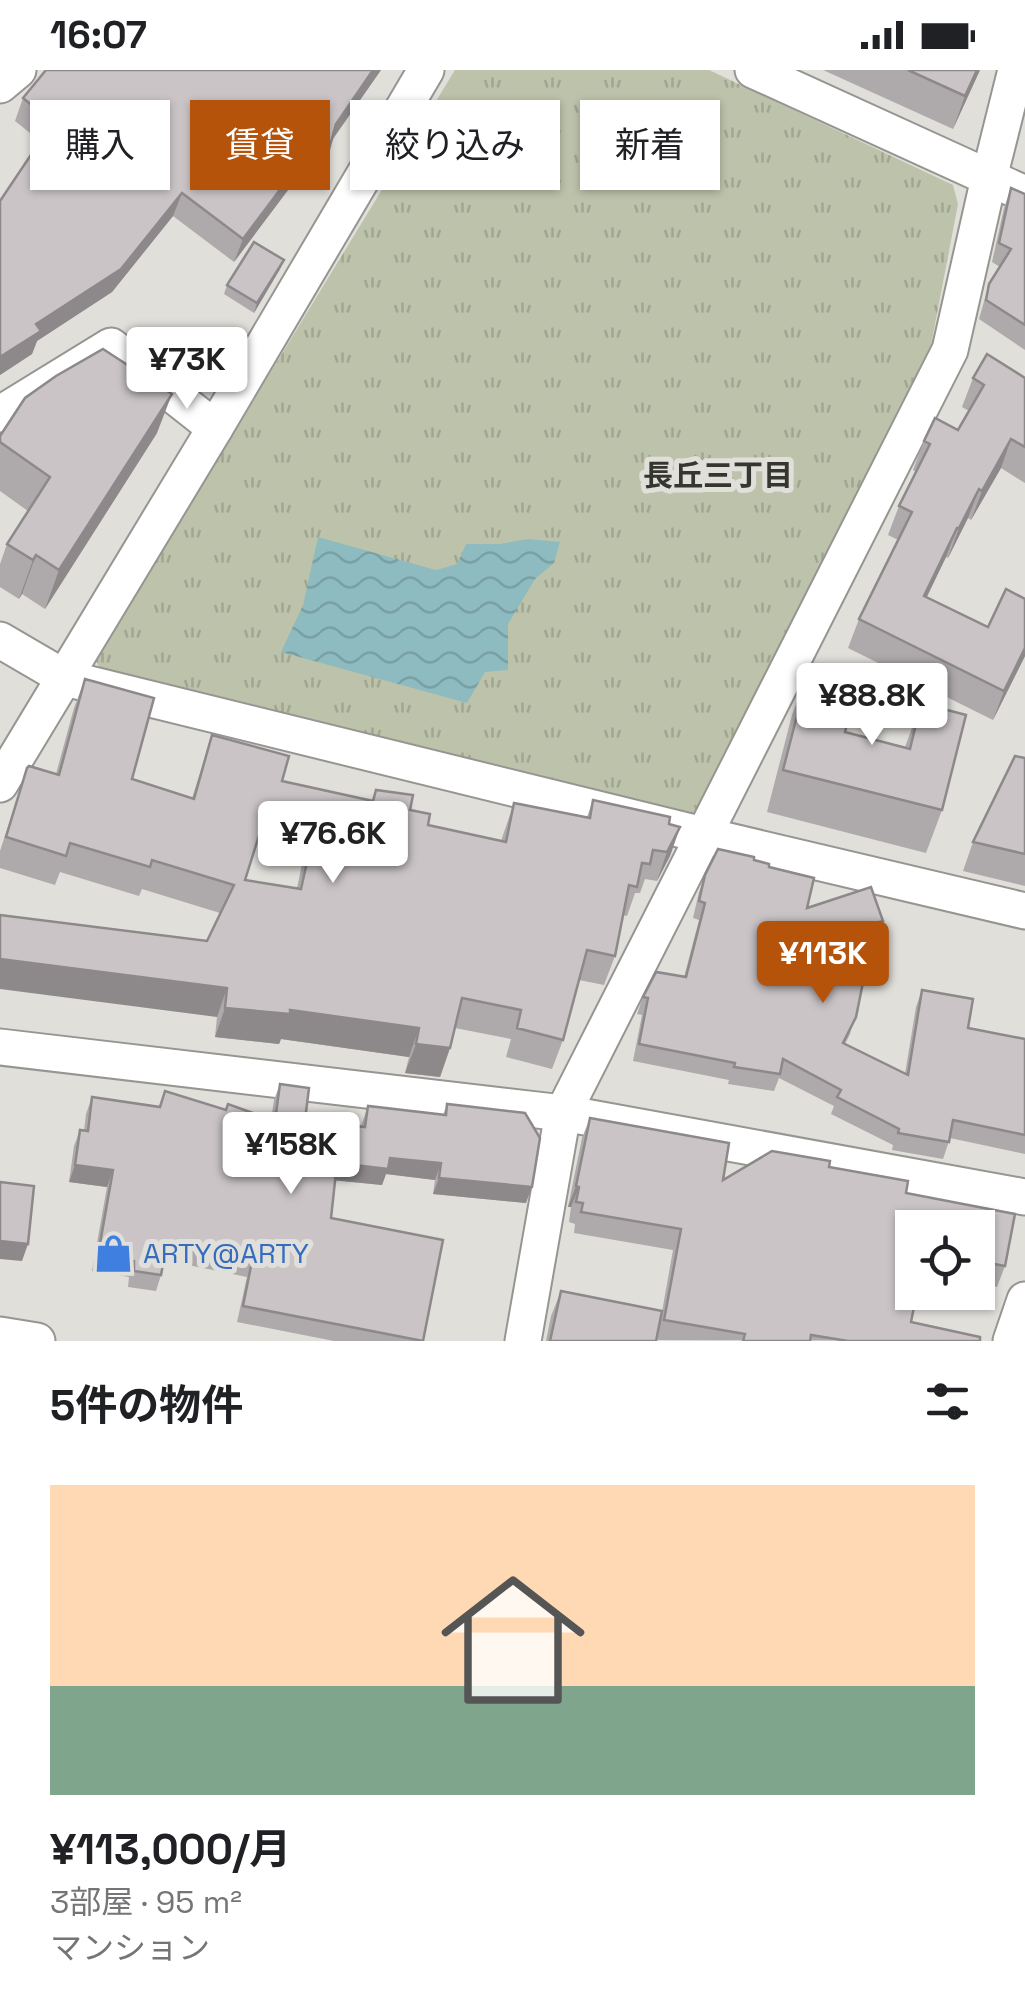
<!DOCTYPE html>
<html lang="ja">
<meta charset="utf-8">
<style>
body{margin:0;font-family:"Space Grotesk","Noto Sans JP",sans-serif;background:#f2f2f2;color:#202124;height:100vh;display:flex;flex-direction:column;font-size:38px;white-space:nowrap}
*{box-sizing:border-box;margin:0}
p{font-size:32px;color:#757577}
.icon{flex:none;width:55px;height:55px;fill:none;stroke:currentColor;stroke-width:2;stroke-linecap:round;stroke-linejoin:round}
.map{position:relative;height:1271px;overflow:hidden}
.drawer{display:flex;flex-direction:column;background:#fff;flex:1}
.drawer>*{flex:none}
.top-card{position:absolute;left:30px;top:30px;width:965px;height:90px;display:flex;gap:20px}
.controls{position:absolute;left:895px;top:1140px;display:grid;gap:20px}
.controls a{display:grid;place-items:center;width:100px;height:100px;border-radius:0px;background:#fff;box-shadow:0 2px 8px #0004;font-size:50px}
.price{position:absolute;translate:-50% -85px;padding:0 22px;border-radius:10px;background:#fff;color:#222;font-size:32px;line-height:65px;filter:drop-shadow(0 2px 5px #0008)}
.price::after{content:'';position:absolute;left:50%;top:60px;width:30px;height:22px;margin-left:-15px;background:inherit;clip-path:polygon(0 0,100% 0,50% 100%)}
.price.current{background:#b45309;color:#fff}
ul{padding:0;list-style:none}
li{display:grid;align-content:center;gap:20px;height:530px;padding:0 50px}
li+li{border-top:2px solid #e0e0e0}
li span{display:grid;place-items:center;height:310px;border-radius:0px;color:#555}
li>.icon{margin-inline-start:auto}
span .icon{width:180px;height:180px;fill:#fffc;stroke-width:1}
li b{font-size:42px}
h2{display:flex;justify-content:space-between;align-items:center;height:120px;padding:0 50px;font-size:42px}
.tag{padding:0 35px;border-radius:0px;background:#fff;box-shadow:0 2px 8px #0004;font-size:35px;line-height:90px}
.tag.current{background:#b45309;color:#fff}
.status{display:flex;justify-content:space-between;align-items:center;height:70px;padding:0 50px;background:#fff;direction:ltr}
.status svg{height:28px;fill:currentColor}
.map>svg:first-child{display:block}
.park{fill:url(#park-tufts)}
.water{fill:url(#water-waves)}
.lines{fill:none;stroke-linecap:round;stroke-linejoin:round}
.minor-casing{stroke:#979591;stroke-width:39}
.minor{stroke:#fff;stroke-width:35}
.wall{fill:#aea9ab;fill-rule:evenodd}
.shaded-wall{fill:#8d898b}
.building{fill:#cac4c7;stroke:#8d898b;stroke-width:2.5;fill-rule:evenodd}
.labels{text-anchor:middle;stroke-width:10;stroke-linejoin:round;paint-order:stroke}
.shop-label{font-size:28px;fill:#366cbe;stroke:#e0dfda;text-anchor:start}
.neighbourhood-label{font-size:30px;font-weight:bold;fill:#363631;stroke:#e0dfda}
</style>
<div class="status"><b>16:07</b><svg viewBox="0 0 49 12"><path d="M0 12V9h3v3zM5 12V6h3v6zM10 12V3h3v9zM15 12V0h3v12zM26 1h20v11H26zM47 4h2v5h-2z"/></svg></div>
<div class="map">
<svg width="1025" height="1271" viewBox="0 0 1025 1271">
<defs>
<pattern id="park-tufts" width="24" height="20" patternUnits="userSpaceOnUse" patternTransform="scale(2.5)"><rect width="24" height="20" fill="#bdc3aa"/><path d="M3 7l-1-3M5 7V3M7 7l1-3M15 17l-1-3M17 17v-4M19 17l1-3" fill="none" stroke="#a1a691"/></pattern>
<pattern id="water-waves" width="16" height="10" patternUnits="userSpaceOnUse" patternTransform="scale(2.5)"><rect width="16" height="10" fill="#8ebbc0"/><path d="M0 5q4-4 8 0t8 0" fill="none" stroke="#79a0a4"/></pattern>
</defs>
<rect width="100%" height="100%" fill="#e0dfda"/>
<path class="park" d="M 455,0 L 709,0 L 953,115 L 958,134 L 931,275 L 698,746 L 103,603 L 95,590 Z"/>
<path class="water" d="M 318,467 L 436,500 L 457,494 L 466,474 L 500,474 L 528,469 L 560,472 L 554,493 L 535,509 L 508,554 L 508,600 L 485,602 L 467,633 L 281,582 L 303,535 Z"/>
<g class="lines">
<defs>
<g id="minor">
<path d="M 753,0 L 1025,124"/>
<path d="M 0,15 L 18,0"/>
<path d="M 0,344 L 111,276 L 215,358"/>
<path d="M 0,570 L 65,608 L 703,765 L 1025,841"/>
<path d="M 0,714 L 215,358 L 426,0"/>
<path d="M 0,977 L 563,1043 L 1025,1127"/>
<path d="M 0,1265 L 37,1271"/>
<path d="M 523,1271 L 563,1043 L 950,280 L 989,108 L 1016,0"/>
<path d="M 1011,1271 L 1025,1230"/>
</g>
</defs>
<use href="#minor" class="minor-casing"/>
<use href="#minor" class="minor"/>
</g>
<g class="wall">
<path d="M 46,0 L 381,0 L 331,72 L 318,113 L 294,106 L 288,120 L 234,192 L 173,146 L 112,222 L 37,271 L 32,284 L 0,305 L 0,131 L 40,71 L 15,51 L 23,28 Z"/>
<path d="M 823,0 L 980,0 L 953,59 Z"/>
<path d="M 1011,118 L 1025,124 L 1025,280 L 979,249 L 989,214 L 1000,197 L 992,192 L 1004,138 Z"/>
<path d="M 284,190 L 280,199 L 254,243 L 224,224 L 227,215 Z"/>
<path d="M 973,308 L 1025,308 L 1025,413 L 1001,398 L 971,450 L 968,448 L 948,488 L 946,487 L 927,527 L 1025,586 L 993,650 L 848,578 L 859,549 L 898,470 L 888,465 L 899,436 L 916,402 L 913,400 L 924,371 L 958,360 L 969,341 L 962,337 Z"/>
<path d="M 157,363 L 45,539 L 22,524 L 19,529 L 0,517 L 0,494 L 7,474 L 28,441 L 0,421 L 0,366 Z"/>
<path d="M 808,603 L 845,662 L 905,677 L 921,633 L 942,740 L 926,783 L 767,742 L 792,645 Z"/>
<path d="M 85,609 L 132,709 L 192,728 L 212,665 L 282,711 L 372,730 L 376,720 L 410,740 L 428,755 L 501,771 L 514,733 L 587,747 L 593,730 L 680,757 L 670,786 L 657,811 L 645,809 L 640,823 L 635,823 L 627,846 L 623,845 L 615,886 L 604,915 L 579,910 L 563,970 L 552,999 L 506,987 L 511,969 L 455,958 L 450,978 L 440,1007 L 405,1003 L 409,987 L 281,969 L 279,974 L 215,967 L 217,947 L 207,871 L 220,843 L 142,819 L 139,826 L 60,802 L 55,815 L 0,798 L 0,781 L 27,698 L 56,704 L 74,638 ZM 259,767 L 305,780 L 297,818 L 245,810 Z"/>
<path d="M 1025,688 L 1025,816 L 963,801 L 973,772 Z"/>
<path d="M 754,790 L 769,797 L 807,838 L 883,851 L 876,868 L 872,869 L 850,964 L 845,974 L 905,1004 L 916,937 L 922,920 L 968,958 L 1025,969 L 1025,1084 L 950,1068 L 943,1089 L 892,1080 L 893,1075 L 831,1044 L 834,1036 L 779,1008 L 774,1021 L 728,1014 L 729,1010 L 633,991 L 642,945 L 637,944 L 643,927 L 684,907 L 699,850 L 693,848 L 699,822 L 705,805 Z"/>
<path d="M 280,1014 L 305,1050 L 361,1056 L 368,1036 L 443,1045 L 447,1034 L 526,1133 L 433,1124 L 435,1110 L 386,1104 L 382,1115 L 335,1110 L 331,1148 L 423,1271 L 334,1271 L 237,1252 L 247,1207 L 164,1190 L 161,1205 L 156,1221 L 128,1217 L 129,1207 L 92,1201 L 107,1117 L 69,1112 L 74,1076 L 80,1060 L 84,1061 L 86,1044 L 92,1027 L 159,1036 L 165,1021 L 226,1040 L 271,1050 L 274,1030 Z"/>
<path d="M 590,1048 L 729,1073 L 723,1110 L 772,1081 L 830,1091 L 829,1097 L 908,1111 L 906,1123 L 1015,1144 L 1005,1196 L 997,1217 L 978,1213 L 978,1158 L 912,1158 L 912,1222 L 917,1222 L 911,1252 L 980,1267 L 980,1271 L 657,1270 L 673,1180 L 574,1163 L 575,1154 L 569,1152 L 571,1137 L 568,1137 L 582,1068 Z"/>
<path d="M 561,1221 L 656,1271 L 546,1271 L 551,1246 Z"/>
</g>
<g class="shaded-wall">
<path d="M 373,0 L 381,0 L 327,77 L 336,54 Z"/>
<path d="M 977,0 L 980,0 L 953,59 L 965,26 Z"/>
<path d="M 297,97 L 288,120 L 234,192 L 243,169 Z"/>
<path d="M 182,123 L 173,146 L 112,222 L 37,271 L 32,284 L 0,305 L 0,287 Z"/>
<path d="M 284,190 L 280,199 L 254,243 L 257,233 Z"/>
<path d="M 172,324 L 157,363 L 45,539 L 59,500 Z"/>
<path d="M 1011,369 L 1001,398 L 971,450 L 982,421 Z"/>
<path d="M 979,419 L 968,448 L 948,488 L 959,458 Z"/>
<path d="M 957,458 L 946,487 L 913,555 L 924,526 Z"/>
<path d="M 36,485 L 22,524 L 19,529 L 33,490 Z"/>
<path d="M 1025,578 L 1025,586 L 993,650 L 1004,621 Z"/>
<path d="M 680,757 L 670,786 L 657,811 L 667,782 Z"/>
<path d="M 883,851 L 876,868 L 869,870 L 875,853 Z"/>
<path d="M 0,889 L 227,918 L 217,947 L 0,919 Z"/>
<path d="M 225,938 L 290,940 L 419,958 L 409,987 L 281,969 L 279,974 L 215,967 Z"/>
<path d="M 416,974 L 450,978 L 440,1007 L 405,1003 Z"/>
<path d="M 390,1088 L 441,1093 L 435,1110 L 386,1104 L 382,1115 L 331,1110 L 337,1093 Z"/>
<path d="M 75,1095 L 113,1100 L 107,1117 L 69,1112 Z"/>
<path d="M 439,1108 L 532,1117 L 526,1133 L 433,1124 Z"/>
<path d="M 576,1116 L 579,1117 L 571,1137 L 568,1137 Z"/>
<path d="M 0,1171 L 28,1174 L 22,1191 L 0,1189 Z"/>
</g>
<g class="building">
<path d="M 46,0 L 373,0 L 336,54 L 326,90 L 302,83 L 297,97 L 243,169 L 182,123 L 121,199 L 36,254 L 41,261 L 0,287 L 0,131 L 53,52 L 23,28 Z"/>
<path d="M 908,0 L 977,0 L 965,26 Z"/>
<path d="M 1011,118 L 1025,124 L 1025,255 L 986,230 L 989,214 L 1011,179 L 999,173 Z"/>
<path d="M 254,172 L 284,190 L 257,233 L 227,215 Z"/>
<path d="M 103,279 L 172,324 L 59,500 L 36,485 L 33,490 L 7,474 L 50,407 L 0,372 L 0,366 L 25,328 L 56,306 Z"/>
<path d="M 987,284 L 1025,308 L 1025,377 L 1011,369 L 982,421 L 979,419 L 959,458 L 957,458 L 924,526 L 988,557 L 1006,519 L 1025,529 L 1025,578 L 1004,621 L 859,549 L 912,442 L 899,436 L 930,374 L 924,371 L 935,348 L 958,360 L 984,315 L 973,308 Z"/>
<path d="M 808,603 L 857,615 L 845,662 L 910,679 L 921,633 L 966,645 L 942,740 L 783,700 Z"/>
<path d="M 85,609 L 154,628 L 132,709 L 194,729 L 212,665 L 289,686 L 282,711 L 373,731 L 376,720 L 413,725 L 410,740 L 430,744 L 428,755 L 506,772 L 514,733 L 590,748 L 593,730 L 670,747 L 669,754 L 680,757 L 667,782 L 653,780 L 650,794 L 642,793 L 637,817 L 629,815 L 615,886 L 587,880 L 563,970 L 517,958 L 521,940 L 462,928 L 450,978 L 416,974 L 419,958 L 290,940 L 290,944 L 225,938 L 227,918 L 0,889 L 0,845 L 207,871 L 234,815 L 152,790 L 150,797 L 70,773 L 66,786 L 6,767 L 27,698 L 29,696 L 59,705 ZM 268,737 L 316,751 L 301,819 L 245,810 Z"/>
<path d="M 1015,686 L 1025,688 L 1025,784 L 973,772 Z"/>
<path d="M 718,779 L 754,787 L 754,790 L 769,794 L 769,797 L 814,808 L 807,838 L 871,817 L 883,851 L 875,853 L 856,947 L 843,973 L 908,1005 L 922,920 L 973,929 L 968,958 L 1025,969 L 1025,1065 L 953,1050 L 949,1072 L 898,1063 L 899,1059 L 837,1027 L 841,1020 L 783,989 L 780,1004 L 734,997 L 735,993 L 639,974 L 648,928 L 643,927 L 656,902 L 686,907 L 705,833 L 699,831 L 705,805 Z"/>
<path d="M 280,1014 L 309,1018 L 305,1050 L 365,1057 L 368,1036 L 446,1045 L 447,1034 L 525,1043 L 540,1068 L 532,1117 L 439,1108 L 441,1093 L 390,1088 L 388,1099 L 337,1093 L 331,1148 L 443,1170 L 423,1271 L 243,1236 L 252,1191 L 167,1173 L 161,1205 L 134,1201 L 134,1191 L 98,1185 L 113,1100 L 75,1095 L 80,1060 L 88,1061 L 92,1027 L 160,1037 L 165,1021 L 226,1040 L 228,1034 L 275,1051 Z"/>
<path d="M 590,1048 L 729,1073 L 723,1110 L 772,1081 L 830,1091 L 829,1097 L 908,1111 L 906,1123 L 1015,1144 L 1005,1196 L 978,1191 L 978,1158 L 912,1158 L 912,1222 L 917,1222 L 911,1252 L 980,1267 L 980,1271 L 848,1271 L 811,1265 L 810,1271 L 743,1271 L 745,1264 L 664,1250 L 681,1159 L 581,1142 L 583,1133 L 576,1132 L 579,1117 L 576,1116 Z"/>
<path d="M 0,1112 L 34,1116 L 28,1174 L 0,1171 Z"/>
<path d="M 561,1221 L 662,1241 L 656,1271 L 550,1271 Z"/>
</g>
<defs>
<symbol id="shop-bare" viewBox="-9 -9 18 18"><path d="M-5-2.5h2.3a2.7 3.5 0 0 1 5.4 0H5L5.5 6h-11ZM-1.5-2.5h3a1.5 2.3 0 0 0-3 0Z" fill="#3f7fe0" stroke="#e0dfda" stroke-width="2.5" paint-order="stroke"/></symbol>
</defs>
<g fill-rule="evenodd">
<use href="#shop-bare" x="86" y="1156" width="55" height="55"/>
</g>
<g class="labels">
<g class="shop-label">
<text x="143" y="1193">ARTY@ARTY</text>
</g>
<g class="neighbourhood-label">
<text x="718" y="416">長丘三丁目</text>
</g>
</g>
</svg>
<div class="controls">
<a><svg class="icon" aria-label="locate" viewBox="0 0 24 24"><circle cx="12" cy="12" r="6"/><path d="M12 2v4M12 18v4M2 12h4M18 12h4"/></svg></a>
</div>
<b class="price" style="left:187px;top:342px">¥73K</b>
<b class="price" style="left:872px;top:678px">¥88.8K</b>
<b class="price" style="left:333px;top:816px">¥76.6K</b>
<b class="price current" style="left:823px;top:936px">¥113K</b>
<b class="price" style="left:291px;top:1127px">¥158K</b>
<div class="top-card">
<a class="tag">購入</a>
<a class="tag current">賃貸</a>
<a class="tag">絞り込み</a>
<a class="tag">新着</a>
</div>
</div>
<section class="drawer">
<h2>5件の物件<svg class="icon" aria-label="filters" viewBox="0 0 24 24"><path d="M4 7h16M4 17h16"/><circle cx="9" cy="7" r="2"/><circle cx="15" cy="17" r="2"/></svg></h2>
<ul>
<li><span style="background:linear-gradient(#ffd9b3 65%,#7fa58c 0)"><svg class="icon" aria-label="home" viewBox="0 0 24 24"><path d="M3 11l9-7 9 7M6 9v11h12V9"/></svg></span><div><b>¥113,000/月</b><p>3部屋 · 95 m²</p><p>マンション</p></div></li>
</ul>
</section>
